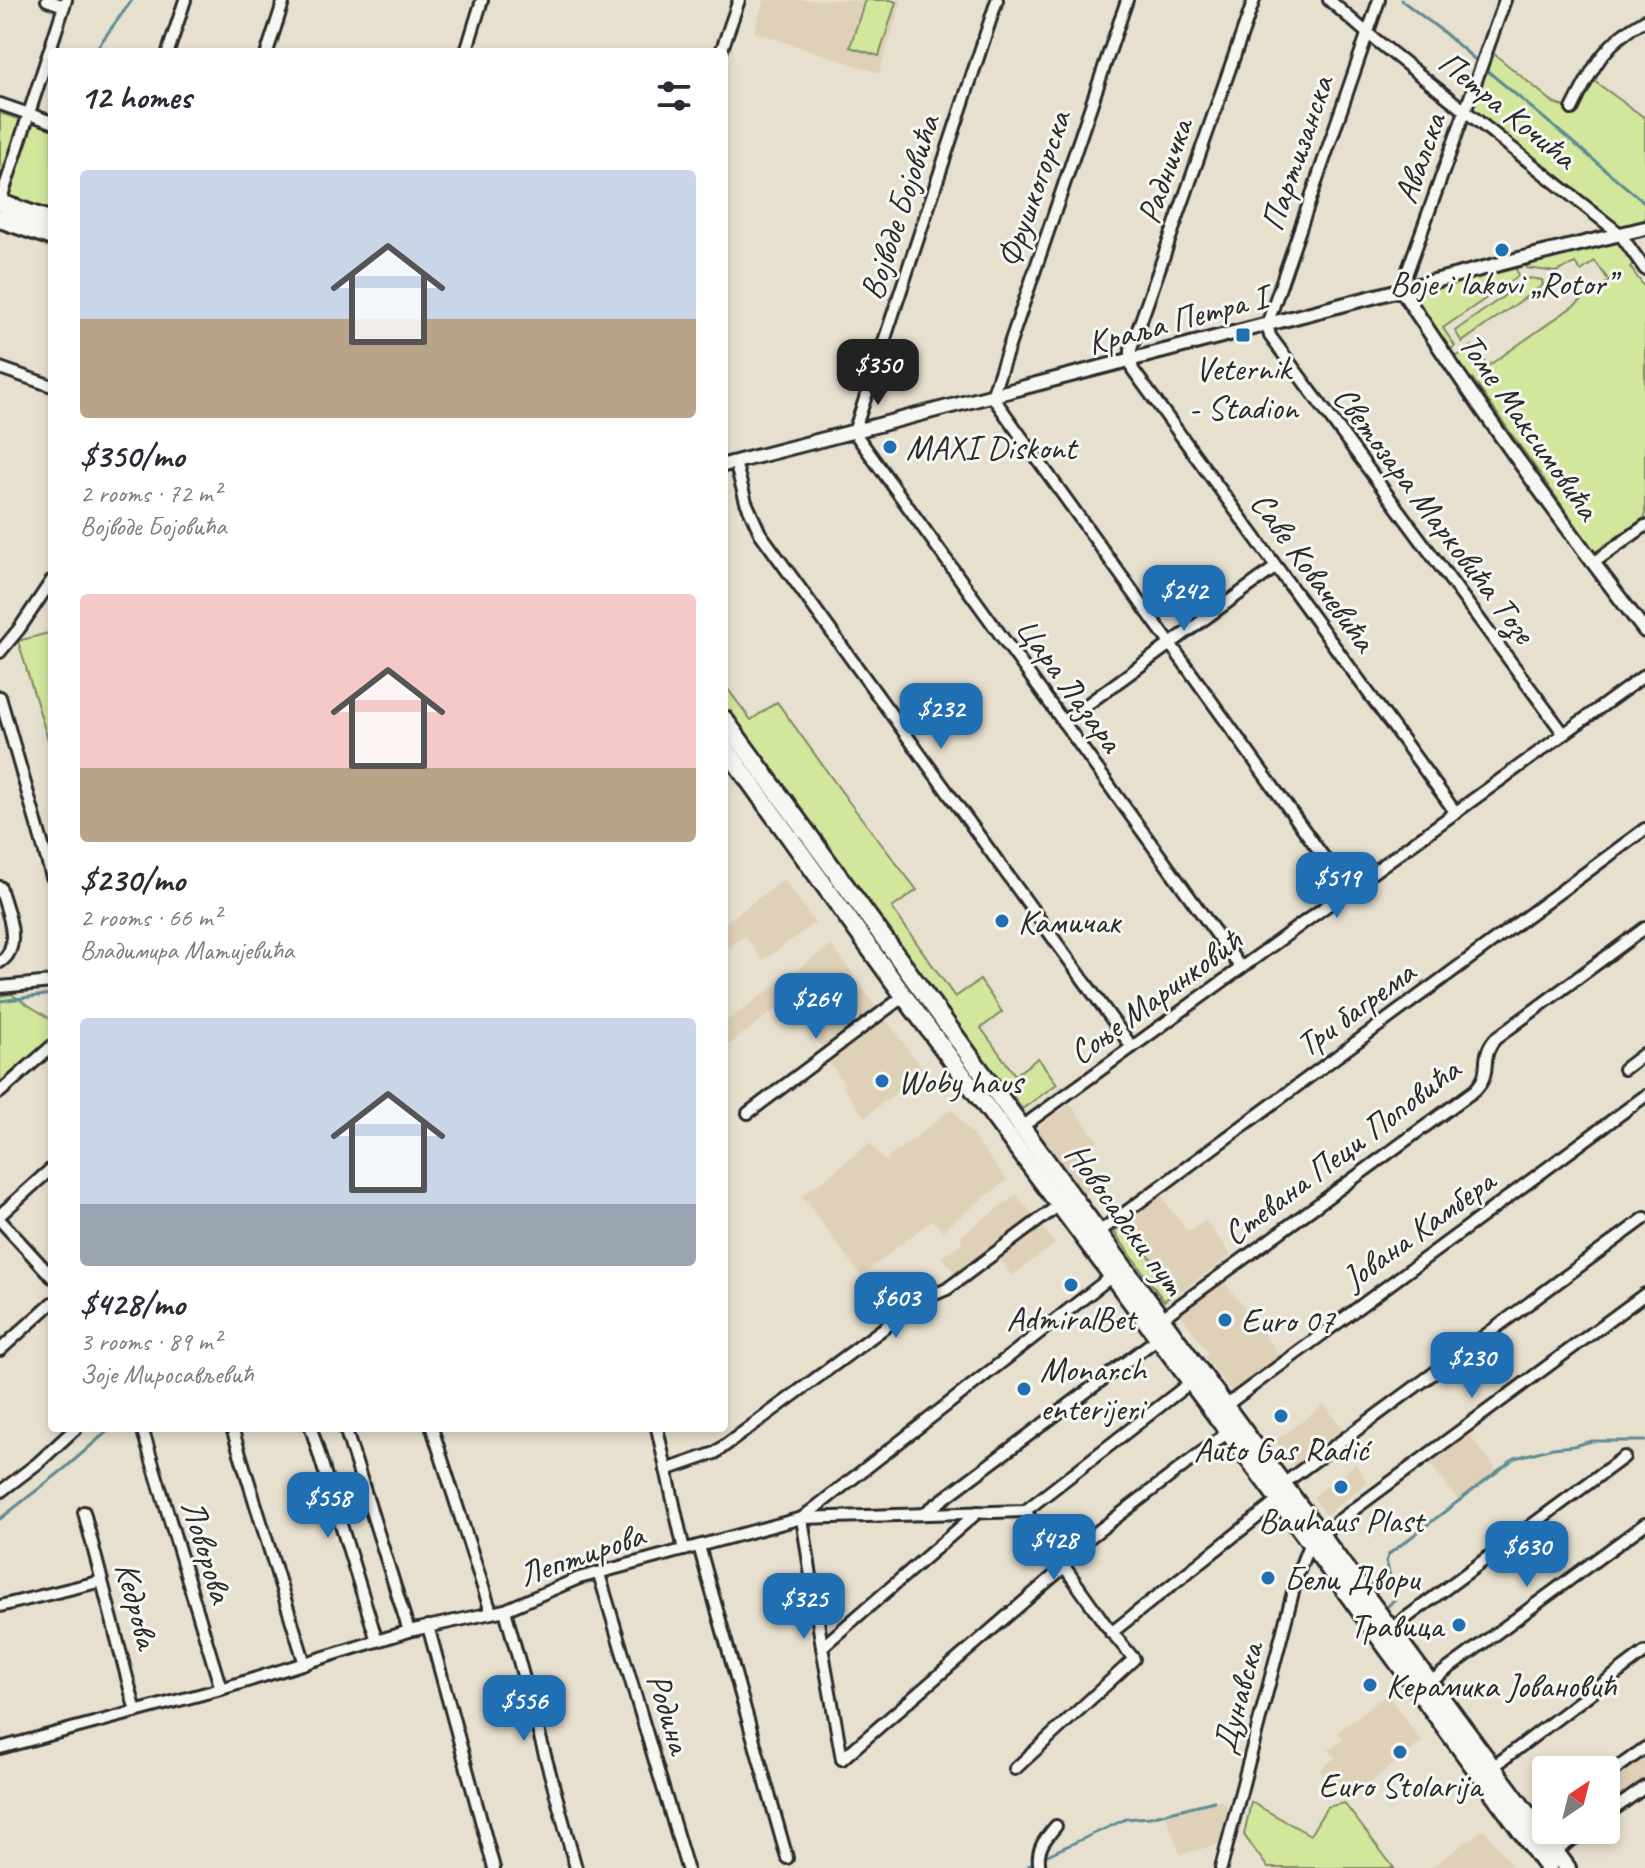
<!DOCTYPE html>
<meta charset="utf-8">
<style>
body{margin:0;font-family:Caveat,sans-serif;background:#f7f7f7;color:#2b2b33;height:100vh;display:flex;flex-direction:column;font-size:30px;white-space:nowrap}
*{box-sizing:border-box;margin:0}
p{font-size:26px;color:#7c7c81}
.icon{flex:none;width:44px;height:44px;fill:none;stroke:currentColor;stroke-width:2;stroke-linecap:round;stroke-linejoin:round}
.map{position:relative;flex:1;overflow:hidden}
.drawer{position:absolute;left:48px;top:48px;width:680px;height:1384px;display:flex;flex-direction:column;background:#fff;border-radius:8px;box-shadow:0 4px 12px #0003}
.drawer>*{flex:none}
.needle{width:52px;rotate:35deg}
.fabs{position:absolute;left:1532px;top:1756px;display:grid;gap:16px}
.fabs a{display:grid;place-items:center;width:88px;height:88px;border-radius:8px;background:#fff;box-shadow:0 4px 12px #0003;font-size:40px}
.price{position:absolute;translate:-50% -68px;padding:0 18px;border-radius:16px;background:#1f6fb2;color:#fff;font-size:26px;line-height:52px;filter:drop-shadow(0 2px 4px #0008)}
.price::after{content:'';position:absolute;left:50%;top:48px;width:24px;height:18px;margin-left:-12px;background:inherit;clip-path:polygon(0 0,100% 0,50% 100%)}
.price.on{background:#222;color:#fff}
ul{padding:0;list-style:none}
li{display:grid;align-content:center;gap:16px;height:424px;padding:0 32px}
li span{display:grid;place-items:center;height:248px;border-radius:8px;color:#555}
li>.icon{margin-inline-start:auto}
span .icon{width:144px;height:144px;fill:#fffc;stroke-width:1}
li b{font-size:34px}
h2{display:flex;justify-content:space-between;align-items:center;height:96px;padding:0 32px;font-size:34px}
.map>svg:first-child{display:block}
.built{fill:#ded1b7}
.green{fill:#d2e79c;stroke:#7e8964;stroke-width:2}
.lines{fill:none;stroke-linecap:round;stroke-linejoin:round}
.stream{stroke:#5c8c93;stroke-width:3}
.minor-casing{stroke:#2b2b2b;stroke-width:16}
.tertiary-casing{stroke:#2b2b2b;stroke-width:18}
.primary-casing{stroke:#2b2b2b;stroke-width:22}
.minor{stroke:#f6f6f2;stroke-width:10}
.tertiary{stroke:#f6f6f2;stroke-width:12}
.primary{stroke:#f6f6f2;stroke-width:16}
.poi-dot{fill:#1f6fb2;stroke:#f6f6f2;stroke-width:3}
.labels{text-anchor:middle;stroke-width:6;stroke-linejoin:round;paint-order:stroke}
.street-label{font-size:34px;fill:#2b2b2b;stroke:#f6f6f2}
.poi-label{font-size:34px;fill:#2b2b2b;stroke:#f6f6f2;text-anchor:start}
</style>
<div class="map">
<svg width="1645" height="1868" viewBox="0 0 1645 1868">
<rect width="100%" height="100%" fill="#e8e0cf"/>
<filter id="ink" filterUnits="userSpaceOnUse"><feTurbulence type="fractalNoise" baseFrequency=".0125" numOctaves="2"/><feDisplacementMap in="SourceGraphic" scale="16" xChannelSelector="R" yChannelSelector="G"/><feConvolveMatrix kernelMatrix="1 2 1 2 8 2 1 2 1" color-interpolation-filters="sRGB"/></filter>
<g filter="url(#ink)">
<g class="built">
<path d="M 764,0 L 902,0 L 879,73 L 754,32 Z"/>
<path d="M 784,879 L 815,923 L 763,961 L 745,936 L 724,951 L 724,924 Z"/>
<path d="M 831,945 L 854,975 L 797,1019 L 784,1003 L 724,1048 L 724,1023 Z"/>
<path d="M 863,989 L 878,1010 L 824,1050 L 809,1029 Z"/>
<path d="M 884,1017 L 924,1070 L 865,1117 L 842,1086 L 844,1083 L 827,1060 Z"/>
<path d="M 1070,1104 L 1098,1141 L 1082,1153 L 1092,1167 L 1089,1169 L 1099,1183 L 1083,1195 L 1036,1129 Z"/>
<path d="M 952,1109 L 1007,1180 L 942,1231 L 932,1220 L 861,1276 L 802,1196 L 870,1143 L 884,1161 Z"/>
<path d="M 1158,1191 L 1188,1232 L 1206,1220 L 1231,1255 L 1165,1303 L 1111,1231 L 1143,1208 L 1141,1203 Z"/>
<path d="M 1017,1194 L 1035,1218 L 957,1276 L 942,1257 L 963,1241 L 961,1236 Z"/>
<path d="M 1040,1223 L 1055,1244 L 1012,1276 L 997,1255 Z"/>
<path d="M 1222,1278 L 1282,1358 L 1234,1395 L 1205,1357 L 1209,1354 L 1178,1311 Z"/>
<path d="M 1324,1405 L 1344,1430 L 1295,1467 L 1275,1441 Z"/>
<path d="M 1466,1430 L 1497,1470 L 1458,1500 L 1427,1460 Z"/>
<path d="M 1355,1464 L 1368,1482 L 1326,1515 L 1313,1497 Z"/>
<path d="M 1387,1694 L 1422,1742 L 1344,1803 L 1319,1770 L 1335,1758 L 1329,1750 L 1343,1739 L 1338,1732 Z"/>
<path d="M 1645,1753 L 1645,1784 L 1606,1812 L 1606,1781 Z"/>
<path d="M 1220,1799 L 1229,1809 L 1219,1844 L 1180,1855 L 1166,1815 L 1216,1802 Z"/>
<path d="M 1485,1829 L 1513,1868 L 1430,1868 L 1484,1829 Z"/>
</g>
<g class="green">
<path d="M 865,0 L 891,0 L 896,2 L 879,56 L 850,47 Z"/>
<path d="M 1493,53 L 1554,103 L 1579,112 L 1594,81 L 1645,118 L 1645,222 L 1620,228 L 1473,108 Z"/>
<path d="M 0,113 L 27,122 L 0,192 Z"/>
<path d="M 33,121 L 52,128 L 52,215 L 7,200 Z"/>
<path d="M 1617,241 L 1633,264 L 1630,267 L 1645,288 L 1645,517 L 1595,552 L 1472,378 L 1468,380 L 1453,359 L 1472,346 L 1488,366 L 1609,281 L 1595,261 L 1581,271 L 1575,263 L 1556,272 L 1527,268 L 1526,264 Z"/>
<path d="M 1513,267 L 1516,268 L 1518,276 L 1443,328 L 1455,346 L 1447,352 L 1411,294 Z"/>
<path d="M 1529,278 L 1542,280 L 1543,285 L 1462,342 L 1455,331 Z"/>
<path d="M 52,632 L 52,753 L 18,641 Z"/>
<path d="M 724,684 L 751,720 L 777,702 L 849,802 L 917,890 L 892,908 L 955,997 L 980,980 L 1002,1012 L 981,1028 L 1015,1075 L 1038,1058 L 1057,1084 L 1022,1109 L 1004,1083 L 1000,1086 L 724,709 Z"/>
<path d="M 11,994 L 52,1020 L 52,1037 L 0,1083 L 0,996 Z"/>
<path d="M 1126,1224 L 1175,1292 L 1164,1301 L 1114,1232 Z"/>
<path d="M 1251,1802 L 1310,1835 L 1327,1807 L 1344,1803 L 1394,1868 L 1268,1868 L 1244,1835 Z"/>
</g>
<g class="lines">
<g class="stream">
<path d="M 1401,0 L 1442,31 L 1479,63"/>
<path d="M 94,52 L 132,0"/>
<path d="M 1484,68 L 1645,203"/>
<path d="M 0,1001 L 52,994"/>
<path d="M 0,1519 L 64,1469 L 111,1428"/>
<path d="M 1385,1609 L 1396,1598 L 1386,1561 L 1389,1554 L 1515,1458 L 1553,1448 L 1573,1446 L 1592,1441 L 1645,1441"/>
<path d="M 1041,1858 L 1126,1819 L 1150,1817 L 1214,1801"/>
<path d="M 1026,1868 L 1034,1862"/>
</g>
<defs>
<g id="minor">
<path d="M 47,0 L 64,6"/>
<path d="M 997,0 L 854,432 L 1241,968"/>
<path d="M 1127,0 L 992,396 L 1348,891"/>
<path d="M 1254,0 L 1131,349 L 1131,360 L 1133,370 L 1456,813"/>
<path d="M 1329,0 L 1367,33 L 1620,234 L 1645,269"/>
<path d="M 1379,0 L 1269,319 L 1268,328 L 1270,336 L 1564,734"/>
<path d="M 168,52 L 185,0"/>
<path d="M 267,52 L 284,0"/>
<path d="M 466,52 L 482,0"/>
<path d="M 721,52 L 739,0"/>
<path d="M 0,104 L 52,122"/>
<path d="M 1572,109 C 1592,69 1604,42 1645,20"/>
<path d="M 0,202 L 66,0"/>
<path d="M 1401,289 L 1505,0"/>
<path d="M 0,368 L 52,386"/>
<path d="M 735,462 L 746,502 L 760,533 L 1132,1047"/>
<path d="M 1593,563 L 1645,526"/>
<path d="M 0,652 L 19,629 L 52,580"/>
<path d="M 0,697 L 52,877"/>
<path d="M 1063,722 L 1276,567"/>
<path d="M 0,887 C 6,909 24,947 0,962"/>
<path d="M 0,987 L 52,982"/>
<path d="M 1624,1069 L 1645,1053"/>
<path d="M 0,1092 L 52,1046"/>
<path d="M 748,1113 L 904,996"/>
<path d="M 1019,1129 L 1645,675"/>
<path d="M 0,1215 L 52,1168"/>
<path d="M 0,1220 L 52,1277"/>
<path d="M 1099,1232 L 1645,829"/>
<path d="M 1162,1318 L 1475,1090 C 1494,1071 1478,1059 1495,1039 L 1645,928"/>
<path d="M 0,1350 L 52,1303"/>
<path d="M 1225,1406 L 1645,1096"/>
<path d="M 142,1428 L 221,1689"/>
<path d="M 232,1428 L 305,1664"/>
<path d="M 311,1428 L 377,1641"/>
<path d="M 345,1428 L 409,1631"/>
<path d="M 432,1428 L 491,1612"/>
<path d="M 657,1428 L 684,1550"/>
<path d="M 666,1470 L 715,1453 L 922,1300 L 947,1289 L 1059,1205"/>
<path d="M 1283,1484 L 1645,1218"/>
<path d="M 0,1492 L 38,1463 L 76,1428"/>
<path d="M 84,1512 L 136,1712"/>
<path d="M 926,1512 L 1158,1338"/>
<path d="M 699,1546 L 787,1858"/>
<path d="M 1059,1561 L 1228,1432"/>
<path d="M 599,1574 L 687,1868"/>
<path d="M 0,1606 L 102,1581"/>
<path d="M 505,1610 L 576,1868"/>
<path d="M 428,1626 L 494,1868"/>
<path d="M 1391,1629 L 1624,1457"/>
<path d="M 1111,1633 L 1279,1500"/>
<path d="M 822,1647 L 978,1512"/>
<path d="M 1430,1682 L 1645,1524"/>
<path d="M 0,1748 L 221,1689 L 409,1631 L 505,1610 L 579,1578 L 802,1518 L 1112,1276"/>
<path d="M 842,1759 L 822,1647 L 802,1518 L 1025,1511 L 1191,1382"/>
<path d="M 842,1759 L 1064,1567"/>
<path d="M 1493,1767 L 1645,1652"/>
<path d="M 1015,1769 L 1134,1659 L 1105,1624 L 1025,1511"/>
<path d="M 1606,1776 L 1645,1748"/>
<path d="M 1606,1815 L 1645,1787"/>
<path d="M 1555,1852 L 1586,1830"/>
<path d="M 1040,1868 C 1035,1850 1045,1839 1056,1826"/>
<path d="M 1221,1868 L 1298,1573 L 1310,1542 L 1645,1294"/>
</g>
<g id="tertiary">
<path d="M 1401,289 C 1477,406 1560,520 1645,631"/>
<path d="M 724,465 L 1519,259 L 1645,228"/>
</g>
<g id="primary">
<path d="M 0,203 L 52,221"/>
<path d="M 0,219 L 52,237"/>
<path d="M 724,719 L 1225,1406 L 1567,1868"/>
<path d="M 724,746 L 904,996 L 1279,1500 L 1548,1868"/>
</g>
</defs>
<use href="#minor" class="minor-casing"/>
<use href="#tertiary" class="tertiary-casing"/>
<use href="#primary" class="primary-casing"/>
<use href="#minor" class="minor"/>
<use href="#tertiary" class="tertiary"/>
<use href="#primary" class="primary"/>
</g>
</g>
<g class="poi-dot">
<circle cx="1502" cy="250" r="8"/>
<rect x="1235" y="327" width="16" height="16" rx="4"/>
<circle cx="890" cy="447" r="8"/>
<circle cx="1002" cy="921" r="8"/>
<circle cx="882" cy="1081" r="8"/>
<circle cx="1071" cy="1285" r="8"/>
<circle cx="1225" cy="1320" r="8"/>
<circle cx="1024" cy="1389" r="8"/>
<circle cx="1281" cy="1416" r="8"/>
<circle cx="1341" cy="1487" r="8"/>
<circle cx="1268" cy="1578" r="8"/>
<circle cx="1459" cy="1625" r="8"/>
<circle cx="1370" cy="1685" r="8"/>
<circle cx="1400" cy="1752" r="8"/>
</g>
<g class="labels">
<g class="street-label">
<text transform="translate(1508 109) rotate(39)" y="12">Петра Кочића</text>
<text transform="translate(1296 153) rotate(-71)" y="12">Партизанска</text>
<text transform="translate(1419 158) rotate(-70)" y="12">Авалска</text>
<text transform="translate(1164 171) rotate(-71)" y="12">Радничка</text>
<text transform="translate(1033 189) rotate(-71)" y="12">Фрушкогорска</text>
<text transform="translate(899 207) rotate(-72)" y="12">Војводе Бојовића</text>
<text transform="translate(1177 319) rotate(-15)" y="12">Краља Петра I</text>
<text transform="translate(1530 426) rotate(55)" y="12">Томе Максимовића</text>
<text transform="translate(1435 514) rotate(53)" y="12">Светозара Марковића Тозе</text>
<text transform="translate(1314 571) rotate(54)" y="12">Саве Ковачевића</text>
<text transform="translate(1070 684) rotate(54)" y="12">Цара Лазара</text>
<text transform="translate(1155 996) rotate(-36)" y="12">Соње Маринковић</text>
<text transform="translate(1355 1008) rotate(-36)" y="12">Три багрема</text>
<text transform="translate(1341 1151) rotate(-37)" y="12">Стевана Пеци Поповића</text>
<text transform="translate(1126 1218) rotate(54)" y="12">Новосадски пут</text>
<text transform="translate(1418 1229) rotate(-36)" y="12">Јована Камбера</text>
<text transform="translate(208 1551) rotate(73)" y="12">Ловорова</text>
<text transform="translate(581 1554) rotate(-19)" y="12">Лептирова</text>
<text transform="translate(138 1605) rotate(75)" y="12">Кедрова</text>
<text transform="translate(1237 1698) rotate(-75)" y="12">Дунавска</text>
<text transform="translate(670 1713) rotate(73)" y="12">Родина</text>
</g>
<g class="poi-label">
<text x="1502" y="295" text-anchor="middle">Boje i lakovi „Rotor”</text>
<text x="1243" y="380" text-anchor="middle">Veternik<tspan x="1243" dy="39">- Stadion</tspan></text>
<text x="906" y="459">MAXI Diskont</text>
<text x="1018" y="933">Камичак</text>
<text x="898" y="1093">Woby haus</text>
<text x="1071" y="1330" text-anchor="middle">AdmiralBet</text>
<text x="1241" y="1332">Euro 07</text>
<text x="1040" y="1381">Monarch<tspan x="1040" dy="39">enterijeri</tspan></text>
<text x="1281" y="1461" text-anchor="middle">Auto Gas Radić</text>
<text x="1341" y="1532" text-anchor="middle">Bauhaus Plast</text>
<text x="1284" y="1590">Бели Двори</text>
<text x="1443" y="1637" text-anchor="end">Травица</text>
<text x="1386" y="1697">Керамика Јовановић</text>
<text x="1400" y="1797" text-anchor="middle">Euro Stolarija</text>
</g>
</g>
</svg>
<div class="fabs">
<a><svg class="needle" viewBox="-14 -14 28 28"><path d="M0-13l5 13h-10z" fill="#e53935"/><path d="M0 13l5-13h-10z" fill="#7c7c81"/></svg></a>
</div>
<b class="price on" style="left:878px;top:407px">$350</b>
<b class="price" style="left:1184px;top:633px">$242</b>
<b class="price" style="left:941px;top:751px">$232</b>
<b class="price" style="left:1337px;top:920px">$519</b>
<b class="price" style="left:816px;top:1041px">$264</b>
<b class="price" style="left:896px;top:1340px">$603</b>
<b class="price" style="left:1472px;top:1400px">$230</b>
<b class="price" style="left:328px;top:1540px">$558</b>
<b class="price" style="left:1054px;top:1582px">$428</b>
<b class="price" style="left:1527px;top:1589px">$630</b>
<b class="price" style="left:804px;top:1641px">$325</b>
<b class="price" style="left:524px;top:1743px">$556</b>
<section class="drawer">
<h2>12 homes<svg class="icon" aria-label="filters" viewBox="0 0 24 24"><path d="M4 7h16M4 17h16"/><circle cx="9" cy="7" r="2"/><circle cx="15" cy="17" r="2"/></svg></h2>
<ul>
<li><span style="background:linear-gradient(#c9d6e8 60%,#b9a48a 0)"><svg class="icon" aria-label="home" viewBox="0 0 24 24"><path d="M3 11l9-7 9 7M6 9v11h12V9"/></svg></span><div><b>$350/mo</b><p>2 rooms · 72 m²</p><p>Војводе Бојовића</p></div></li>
<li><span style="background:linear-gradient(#f6c9c9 70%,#b9a48a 0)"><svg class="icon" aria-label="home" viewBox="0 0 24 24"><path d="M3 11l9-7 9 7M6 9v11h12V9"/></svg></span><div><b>$230/mo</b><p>2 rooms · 66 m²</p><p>Владимира Матијевића</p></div></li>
<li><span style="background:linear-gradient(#c9d6e8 75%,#9aa5b1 0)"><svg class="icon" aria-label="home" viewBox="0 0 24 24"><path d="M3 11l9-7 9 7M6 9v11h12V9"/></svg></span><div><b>$428/mo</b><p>3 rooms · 89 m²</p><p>Зоје Миросављевић</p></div></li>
</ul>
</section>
</div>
